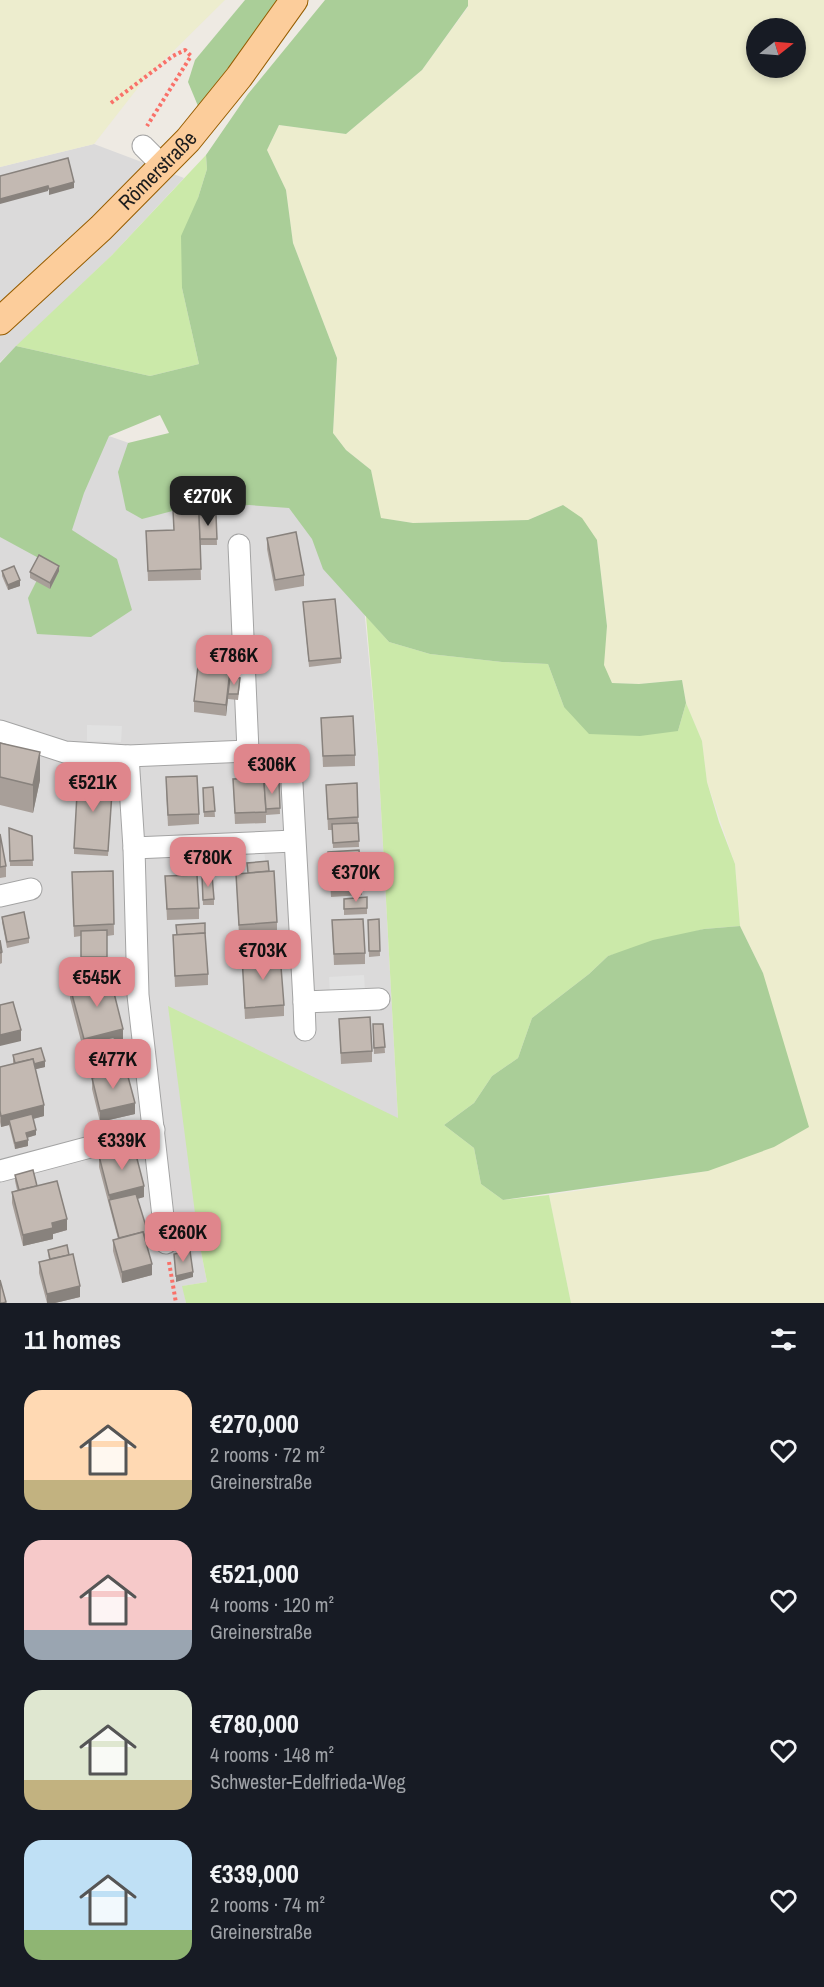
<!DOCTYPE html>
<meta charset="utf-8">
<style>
body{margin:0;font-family:"Archivo Narrow",sans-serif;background:#20242c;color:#f1f3f6;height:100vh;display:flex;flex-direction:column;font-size:22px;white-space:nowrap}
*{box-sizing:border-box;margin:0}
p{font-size:20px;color:#9ea1a6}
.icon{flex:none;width:33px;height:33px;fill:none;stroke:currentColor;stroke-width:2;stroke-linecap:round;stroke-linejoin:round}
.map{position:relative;height:1303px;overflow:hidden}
.details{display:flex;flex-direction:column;background:#171b24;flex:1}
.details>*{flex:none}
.needle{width:39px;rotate:73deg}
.fabs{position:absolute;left:746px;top:18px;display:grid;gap:12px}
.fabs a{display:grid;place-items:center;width:60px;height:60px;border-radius:50%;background:#171b24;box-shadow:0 3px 9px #0003;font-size:30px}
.price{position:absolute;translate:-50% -51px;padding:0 14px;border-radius:12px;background:#df868c;color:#111;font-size:20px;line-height:39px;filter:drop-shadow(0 2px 3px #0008)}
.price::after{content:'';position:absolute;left:50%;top:36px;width:18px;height:14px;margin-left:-9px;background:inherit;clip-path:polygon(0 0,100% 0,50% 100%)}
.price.selected{background:#222;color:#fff}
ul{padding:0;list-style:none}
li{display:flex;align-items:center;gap:18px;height:150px;padding:0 24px}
li span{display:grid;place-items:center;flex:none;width:168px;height:120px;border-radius:18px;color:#555}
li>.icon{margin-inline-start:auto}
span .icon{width:72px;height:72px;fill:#fffc;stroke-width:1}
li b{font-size:26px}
h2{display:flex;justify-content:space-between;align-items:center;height:72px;padding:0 24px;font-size:26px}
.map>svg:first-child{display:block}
.residential{fill:#dbdada}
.farmland{fill:#ededce;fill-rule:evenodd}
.grass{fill:#cbe9a9}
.forest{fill:#aace98}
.parking{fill:#e1e1e1}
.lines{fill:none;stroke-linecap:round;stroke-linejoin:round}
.minor-casing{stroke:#a4a4a4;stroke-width:23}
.major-casing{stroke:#965d00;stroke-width:29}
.path{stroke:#f97169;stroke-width:4;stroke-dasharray:3 3;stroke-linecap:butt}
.minor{stroke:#fff;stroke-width:21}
.major{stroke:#fccd9b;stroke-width:27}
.wall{fill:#a89f99}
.shaded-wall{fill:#88827d}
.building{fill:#c3b9b2;stroke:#88827d;stroke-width:1.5}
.labels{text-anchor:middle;stroke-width:5;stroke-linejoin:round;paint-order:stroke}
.street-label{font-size:21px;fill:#1d1d1d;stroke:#fff}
</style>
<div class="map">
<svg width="824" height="1303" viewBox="0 0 824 1303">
<rect width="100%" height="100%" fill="#eeeae3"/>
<g class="residential">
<path d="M 94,144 L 184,178 L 112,255 L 0,362 L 0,167 Z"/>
<path d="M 0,390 L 109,436 L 356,523 L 378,754 L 398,1118 L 198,1236 L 207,1282 L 183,1286 L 186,1303 L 0,1303 Z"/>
</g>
<g class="farmland">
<path d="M 0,0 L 225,0 L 144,80 L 94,144 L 0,167 Z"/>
<path d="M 468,0 L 824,0 L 824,1303 L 571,1303 L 549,1195 L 708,1171 L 763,973 L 740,926 L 735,864 L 707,782 L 702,741 L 686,703 L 682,680 L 639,684 L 612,683 L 603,665 L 607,626 L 597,540 L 563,505 L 528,520 L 413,523 L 380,518 L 371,470 L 346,450 L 333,433 L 337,358 L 293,243 L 286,190 L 267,150 L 279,125 L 346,134 L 422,70 L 468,7 ZM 756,28 L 795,28 L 795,68 L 756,68 Z"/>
</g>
<g class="grass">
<path d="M 206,155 L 207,169 L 198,198 L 182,288 L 199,364 L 150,376 L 16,346 L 112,255 Z"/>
<path d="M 366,616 L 389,642 L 430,654 L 502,662 L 548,664 L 564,707 L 678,731 L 686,703 L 702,741 L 707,782 L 719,822 L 735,864 L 740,926 L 704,929 L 608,956 L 589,974 L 532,1018 L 518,1058 L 492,1076 L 474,1103 L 444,1125 L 474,1148 L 481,1184 L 503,1200 L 549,1195 L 571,1303 L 186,1303 L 182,1286 L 207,1282 L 198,1236 L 168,1006 L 398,1118 L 378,754 Z"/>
</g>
<g class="forest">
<path d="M 245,0 L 282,0 L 198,106 L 188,82 L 195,60 Z"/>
<path d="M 325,0 L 468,0 L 468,6 L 422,70 L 346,134 L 279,125 L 267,150 L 286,190 L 293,243 L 337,358 L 333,433 L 346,450 L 371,470 L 381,518 L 413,523 L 528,520 L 563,505 L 582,518 L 597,540 L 607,626 L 604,665 L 612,683 L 639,684 L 682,680 L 686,703 L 678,731 L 640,736 L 589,734 L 564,707 L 548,664 L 502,662 L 430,654 L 389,642 L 323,569 L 312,539 L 289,508 L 249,505 L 180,509 L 142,519 L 126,510 L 118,472 L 128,443 L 169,433 L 160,415 L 109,436 L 84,493 L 72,530 L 117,559 L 132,610 L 91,637 L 37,634 L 28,598 L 46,562 L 0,537 L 0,363 L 16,346 L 150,376 L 199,364 L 182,288 L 181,236 L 198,198 L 207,169 L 206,155 L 248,94 Z"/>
<path d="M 740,926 L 763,973 L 809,1127 L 774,1147 L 708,1171 L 503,1200 L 481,1184 L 474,1148 L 444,1125 L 474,1103 L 492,1076 L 518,1058 L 532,1018 L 589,974 L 608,956 L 653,940 L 704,929 Z"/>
</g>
<g class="parking">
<path d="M 87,725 L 122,726 L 121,742 L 87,741 Z"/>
<path d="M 264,850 L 266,867 L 222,870 L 221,853 Z"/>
<path d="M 364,975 L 365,991 L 330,993 L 329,977 Z"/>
</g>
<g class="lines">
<defs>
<g id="minor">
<path d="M 143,146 L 162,165"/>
<path d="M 0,731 L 65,752 L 128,756 L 248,751 L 239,545"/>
<path d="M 128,756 L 134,848 L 138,995 L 166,1243"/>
<path d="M 292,784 L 304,1002 L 379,999"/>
<path d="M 134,848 L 294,841"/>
<path d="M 0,896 L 31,889"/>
<path d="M 304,1002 L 305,1030"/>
<path d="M 0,1171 L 154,1130"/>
</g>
<g id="major">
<path id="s1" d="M 0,321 L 101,228 L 188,140 L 239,77 L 294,0"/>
</g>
</defs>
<use href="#minor" class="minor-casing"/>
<use href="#major" class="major-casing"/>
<g class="path">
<path d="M 111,103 L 173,56 L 185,50 L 191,56 L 147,126"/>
<path d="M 169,1262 L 176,1303"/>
</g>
<use href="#minor" class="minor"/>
<use href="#major" class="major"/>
</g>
<g class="wall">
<path d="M 199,515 L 216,515 L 217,545 L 200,545 L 201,580 L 148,581 L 146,531 L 173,530 Z"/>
<path d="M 267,538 L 304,575 L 304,586 L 275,591 L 267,549 Z"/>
<path d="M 2,571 L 20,586 L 8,590 L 2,576 Z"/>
<path d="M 59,571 L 50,589 L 30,578 L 30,572 Z"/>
<path d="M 303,602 L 341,658 L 341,663 L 309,667 Z"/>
<path d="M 230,678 L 240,684 L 238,700 L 228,699 L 228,698 L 226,716 L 194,712 L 194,701 Z"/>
<path d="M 321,718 L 355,755 L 355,766 L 323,767 Z"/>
<path d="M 0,743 L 40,780 L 33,813 L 0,805 Z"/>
<path d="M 113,778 L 108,856 L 74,854 L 74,848 Z"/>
<path d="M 233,779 L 264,783 L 279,782 L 280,814 L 266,815 L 266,823 L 235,824 Z"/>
<path d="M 326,785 L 358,817 L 359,847 L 333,848 L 332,830 L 328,830 Z"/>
<path d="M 213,787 L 215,817 L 204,817 L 203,788 Z"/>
<path d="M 166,788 L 199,814 L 199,824 L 168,826 Z"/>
<path d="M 9,828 L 32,836 L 33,866 L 10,866 Z"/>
<path d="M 0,834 L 6,866 L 6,877 L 0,878 Z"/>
<path d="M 328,852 L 362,884 L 362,895 L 331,897 Z"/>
<path d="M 113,871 L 114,935 L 107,936 L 107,962 L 81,963 L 81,936 L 74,937 L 72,883 Z"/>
<path d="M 269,871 L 277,922 L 277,933 L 272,933 L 274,955 L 284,1005 L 284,1016 L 245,1019 L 242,957 L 250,956 L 249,935 L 239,936 L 236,874 Z"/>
<path d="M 165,876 L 199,908 L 199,919 L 167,920 Z"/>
<path d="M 202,876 L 214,899 L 214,905 L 203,905 Z"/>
<path d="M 367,897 L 367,914 L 344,915 L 344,899 Z"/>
<path d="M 2,917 L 29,938 L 29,943 L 7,948 L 2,922 Z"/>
<path d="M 379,919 L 380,956 L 369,957 L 368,920 Z"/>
<path d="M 332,920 L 365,953 L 365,964 L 334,965 Z"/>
<path d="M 173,935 L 208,974 L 208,985 L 175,987 Z"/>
<path d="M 0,940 L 2,952 L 2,963 L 0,964 Z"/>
<path d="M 79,974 L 101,979 L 123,1040 L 115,1042 L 135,1114 L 100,1122 L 92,1089 L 92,1078 L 96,1077 L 91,1057 L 80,1060 L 78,1052 L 78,1046 L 82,1045 L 70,998 L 70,987 L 80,985 Z"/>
<path d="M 339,1019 L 372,1051 L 372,1062 L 341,1064 Z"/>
<path d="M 373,1024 L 383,1024 L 385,1053 L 374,1054 Z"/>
<path d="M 13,1055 L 45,1067 L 35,1069 L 44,1116 L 33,1119 L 36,1135 L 27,1138 L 28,1146 L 15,1149 L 9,1125 L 1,1127 L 0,1122 L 0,1067 L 13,1064 Z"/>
<path d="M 99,1156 L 144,1197 L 137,1199 L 149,1241 L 146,1242 L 152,1275 L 122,1283 L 113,1251 L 113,1240 L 118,1239 L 99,1167 Z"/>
<path d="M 15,1175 L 37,1186 L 67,1230 L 53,1234 L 53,1239 L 23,1246 L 12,1203 L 12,1192 L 17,1190 L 15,1181 Z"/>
<path d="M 48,1250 L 80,1297 L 55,1303 L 47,1303 L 39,1273 L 39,1262 L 49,1260 Z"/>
</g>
<g class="shaded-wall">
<path d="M 74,182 L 74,188 L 49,195 L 49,189 Z"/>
<path d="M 48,186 L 48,191 L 0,204 L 0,199 Z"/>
<path d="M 59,566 L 59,571 L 50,589 L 50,583 Z"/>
<path d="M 20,580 L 20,586 L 8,590 L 8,585 Z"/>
<path d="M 230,670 L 230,681 L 226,716 L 226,705 Z"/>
<path d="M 40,752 L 40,780 L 33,813 L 33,785 Z"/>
<path d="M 123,1029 L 123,1040 L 84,1050 L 84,1039 Z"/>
<path d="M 21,1030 L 21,1041 L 0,1046 L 0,1035 Z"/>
<path d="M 91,1052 L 91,1057 L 80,1060 L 80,1054 Z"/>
<path d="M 45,1061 L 45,1067 L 16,1074 L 16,1068 Z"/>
<path d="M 135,1103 L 135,1114 L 100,1122 L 100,1111 Z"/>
<path d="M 44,1105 L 44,1116 L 10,1125 L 9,1120 L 9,1125 L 1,1127 L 1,1116 Z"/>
<path d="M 36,1130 L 36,1135 L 26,1138 L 26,1133 Z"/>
<path d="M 28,1140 L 28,1146 L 15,1149 L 15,1143 Z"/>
<path d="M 144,1186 L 144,1197 L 111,1206 L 109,1195 Z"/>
<path d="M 67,1219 L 67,1230 L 53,1234 L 53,1239 L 23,1246 L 23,1235 L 52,1223 Z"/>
<path d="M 149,1236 L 149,1241 L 121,1249 L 121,1243 Z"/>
<path d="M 152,1264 L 152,1275 L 122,1283 L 122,1272 Z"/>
<path d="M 193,1272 L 193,1277 L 176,1282 L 176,1276 Z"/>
<path d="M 80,1286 L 80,1297 L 55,1303 L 47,1303 L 47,1294 Z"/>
</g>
<g class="building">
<path d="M 68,158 L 74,182 L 49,189 L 48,186 L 0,199 L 0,176 Z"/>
<path d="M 199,509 L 201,569 L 148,571 L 146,531 L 174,530 L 173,510 Z"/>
<path d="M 199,515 L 216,515 L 217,539 L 200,539 Z"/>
<path d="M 296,532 L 304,575 L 275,580 L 267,538 Z"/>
<path d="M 39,555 L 59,566 L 50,583 L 30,572 Z"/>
<path d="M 14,566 L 20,580 L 8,585 L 2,571 Z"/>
<path d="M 335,599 L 341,658 L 309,661 L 303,602 Z"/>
<path d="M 198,666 L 230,670 L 226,705 L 194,701 Z"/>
<path d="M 230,677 L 240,678 L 238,694 L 228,694 Z"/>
<path d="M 353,716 L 355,755 L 323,756 L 321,718 Z"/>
<path d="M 0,743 L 40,752 L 33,785 L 0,777 Z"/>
<path d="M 78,776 L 113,778 L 108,851 L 74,848 Z"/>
<path d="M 197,776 L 199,814 L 168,815 L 166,777 Z"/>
<path d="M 264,778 L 266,812 L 235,813 L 233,779 Z"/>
<path d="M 279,782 L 280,808 L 266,809 L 264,783 Z"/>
<path d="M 357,783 L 358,817 L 328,819 L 326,785 Z"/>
<path d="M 213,787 L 215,811 L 204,812 L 203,788 Z"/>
<path d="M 358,823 L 359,841 L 333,843 L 332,824 Z"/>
<path d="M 9,828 L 32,836 L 33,860 L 10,861 Z"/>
<path d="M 0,834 L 6,866 L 0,867 Z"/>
<path d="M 359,850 L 362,884 L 331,886 L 328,852 Z"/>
<path d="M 268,861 L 269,871 L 248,873 L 247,863 Z"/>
<path d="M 113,871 L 114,924 L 74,926 L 72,872 Z"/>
<path d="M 274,871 L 277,922 L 239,925 L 236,874 Z"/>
<path d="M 197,875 L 199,908 L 167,909 L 165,876 Z"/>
<path d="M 212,875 L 214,899 L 203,900 L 202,876 Z"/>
<path d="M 367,897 L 367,908 L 344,909 L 344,899 Z"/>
<path d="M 24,912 L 29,938 L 7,942 L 2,917 Z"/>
<path d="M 363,919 L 365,953 L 334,954 L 332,920 Z"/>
<path d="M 379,919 L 380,951 L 369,951 L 368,920 Z"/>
<path d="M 205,923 L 205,933 L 177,935 L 176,925 Z"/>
<path d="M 107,930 L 107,957 L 81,957 L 81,931 Z"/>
<path d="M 205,933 L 208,974 L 175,976 L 173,935 Z"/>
<path d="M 272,933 L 274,955 L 250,956 L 249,935 Z"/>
<path d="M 0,940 L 2,952 L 0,953 Z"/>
<path d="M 280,954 L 284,1005 L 245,1008 L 242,957 Z"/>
<path d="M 99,970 L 101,979 L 81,984 L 79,974 Z"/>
<path d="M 110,977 L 123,1029 L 84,1039 L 70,987 Z"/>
<path d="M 13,1002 L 21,1030 L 0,1035 L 0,1005 Z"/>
<path d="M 370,1017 L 372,1051 L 341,1053 L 339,1019 Z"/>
<path d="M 373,1024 L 383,1024 L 385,1047 L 374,1048 Z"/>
<path d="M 114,1037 L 122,1070 L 97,1077 L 91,1052 L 80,1054 L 78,1046 Z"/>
<path d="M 41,1048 L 45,1061 L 34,1064 L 33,1059 L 15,1063 L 13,1055 Z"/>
<path d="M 33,1059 L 44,1105 L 1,1116 L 0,1111 L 0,1067 Z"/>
<path d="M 126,1069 L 135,1103 L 100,1111 L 92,1078 Z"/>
<path d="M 32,1114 L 36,1130 L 26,1133 L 28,1140 L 15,1143 L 9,1120 Z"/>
<path d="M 134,1147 L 144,1186 L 109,1195 L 99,1156 Z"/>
<path d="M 33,1170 L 37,1186 L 19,1190 L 15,1175 Z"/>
<path d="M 57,1181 L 67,1219 L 52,1223 L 53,1228 L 23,1235 L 12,1192 Z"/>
<path d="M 136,1194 L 149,1236 L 145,1237 L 143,1232 L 119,1238 L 109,1200 Z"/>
<path d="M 143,1232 L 152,1264 L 122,1272 L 113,1240 Z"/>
<path d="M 67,1245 L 69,1255 L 50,1259 L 48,1250 Z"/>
<path d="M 190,1251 L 193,1272 L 176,1276 L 174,1254 Z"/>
<path d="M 73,1254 L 80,1286 L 47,1294 L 39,1262 Z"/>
<path d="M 0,1280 L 6,1302 L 3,1303 L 0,1303 Z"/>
</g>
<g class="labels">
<g class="street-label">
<text dy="7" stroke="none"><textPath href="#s1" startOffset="218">Römerstraße</textPath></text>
</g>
</g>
</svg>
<div class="fabs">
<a><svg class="needle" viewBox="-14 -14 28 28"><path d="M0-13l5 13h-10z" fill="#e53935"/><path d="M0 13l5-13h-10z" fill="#9ea1a6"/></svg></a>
</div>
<b class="price selected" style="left:208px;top:527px">€270K</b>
<b class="price" style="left:234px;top:686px">€786K</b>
<b class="price" style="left:272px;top:795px">€306K</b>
<b class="price" style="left:93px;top:813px">€521K</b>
<b class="price" style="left:208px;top:888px">€780K</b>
<b class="price" style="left:356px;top:903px">€370K</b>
<b class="price" style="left:263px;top:981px">€703K</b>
<b class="price" style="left:97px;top:1008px">€545K</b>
<b class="price" style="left:113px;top:1090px">€477K</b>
<b class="price" style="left:122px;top:1171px">€339K</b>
<b class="price" style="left:183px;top:1263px">€260K</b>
</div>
<section class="details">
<h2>11 homes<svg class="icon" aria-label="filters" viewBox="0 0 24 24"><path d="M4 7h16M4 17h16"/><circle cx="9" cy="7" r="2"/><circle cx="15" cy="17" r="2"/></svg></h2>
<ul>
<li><span style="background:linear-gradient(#ffd9b3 75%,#c2b280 0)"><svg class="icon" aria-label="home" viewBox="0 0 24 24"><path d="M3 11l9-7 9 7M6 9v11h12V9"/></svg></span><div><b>€270,000</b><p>2 rooms · 72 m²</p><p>Greinerstraße</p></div><svg class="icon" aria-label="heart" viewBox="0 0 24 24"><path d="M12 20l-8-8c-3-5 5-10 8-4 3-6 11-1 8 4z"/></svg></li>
<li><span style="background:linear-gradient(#f6c9c9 75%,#9aa5b1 0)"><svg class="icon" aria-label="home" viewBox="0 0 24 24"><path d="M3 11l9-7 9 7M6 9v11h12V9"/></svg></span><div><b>€521,000</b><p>4 rooms · 120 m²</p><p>Greinerstraße</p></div><svg class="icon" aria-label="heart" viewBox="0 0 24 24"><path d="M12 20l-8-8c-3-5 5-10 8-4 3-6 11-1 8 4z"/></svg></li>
<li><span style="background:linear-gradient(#dfe7d0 75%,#c2b280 0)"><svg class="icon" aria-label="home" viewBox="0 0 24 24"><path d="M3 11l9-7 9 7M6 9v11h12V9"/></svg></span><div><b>€780,000</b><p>4 rooms · 148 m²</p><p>Schwester-Edelfrieda-Weg</p></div><svg class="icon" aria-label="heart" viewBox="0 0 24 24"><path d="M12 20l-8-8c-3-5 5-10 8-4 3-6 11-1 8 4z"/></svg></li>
<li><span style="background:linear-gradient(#bfe0f5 75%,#8fb573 0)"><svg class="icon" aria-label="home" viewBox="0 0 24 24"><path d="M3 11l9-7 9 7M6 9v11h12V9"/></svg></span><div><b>€339,000</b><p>2 rooms · 74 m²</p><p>Greinerstraße</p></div><svg class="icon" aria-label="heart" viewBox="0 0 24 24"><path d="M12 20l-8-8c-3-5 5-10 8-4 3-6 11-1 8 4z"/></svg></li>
</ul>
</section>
